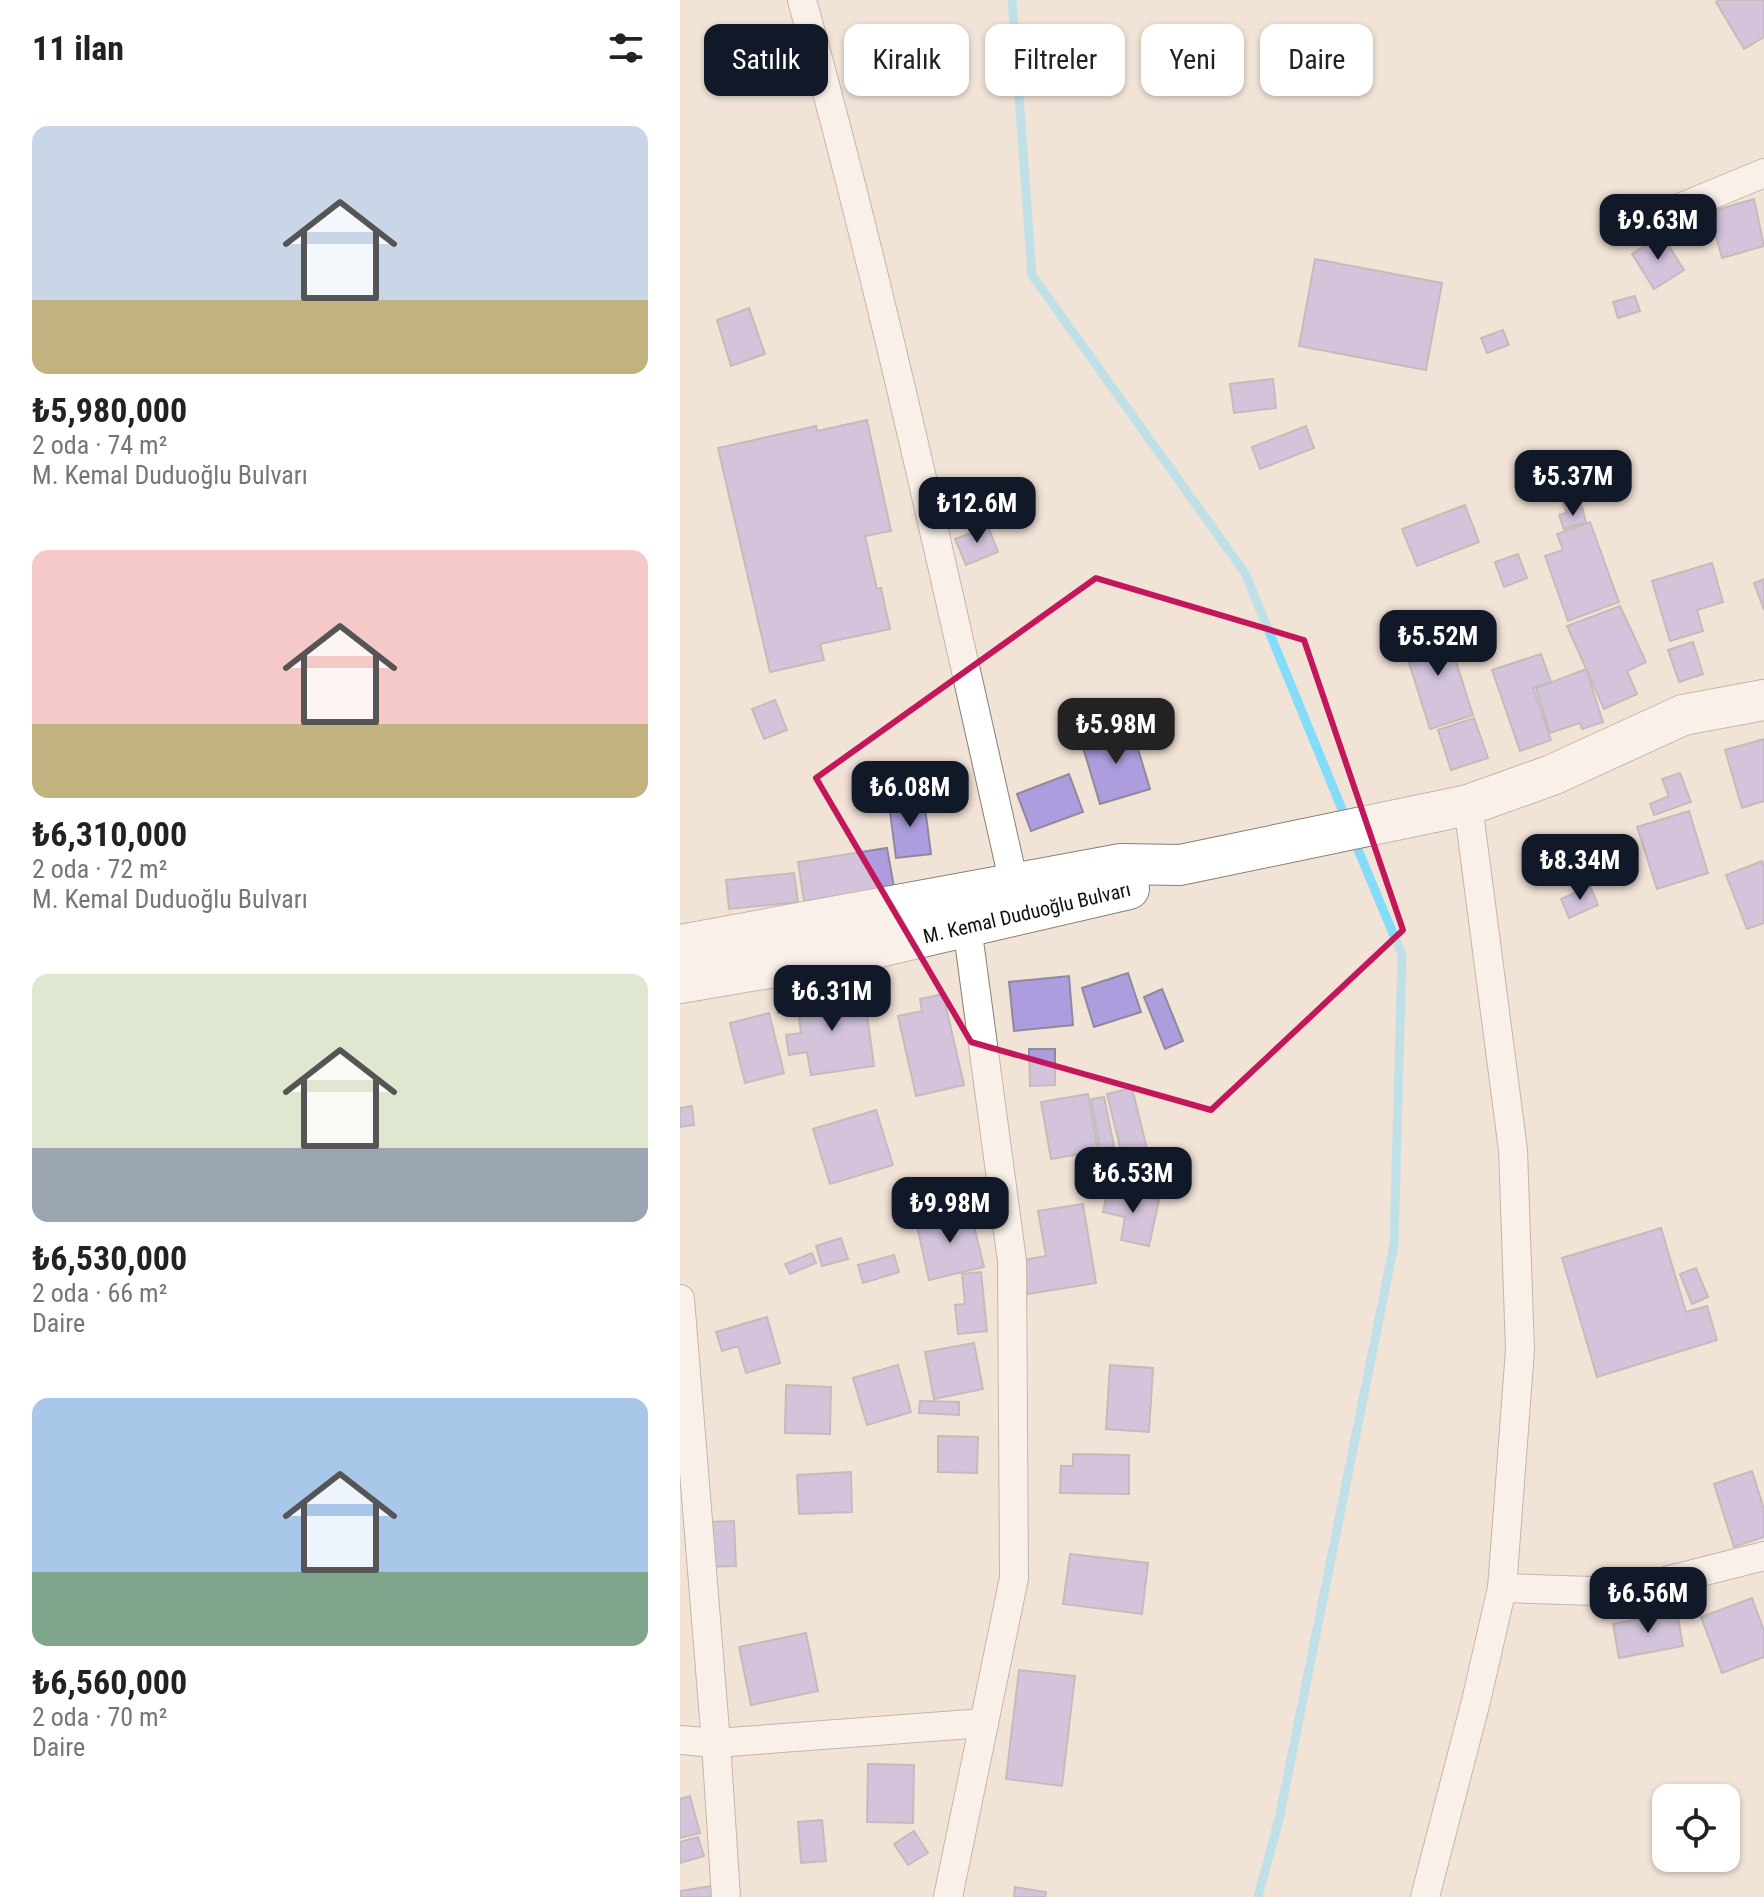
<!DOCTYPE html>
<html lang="tr">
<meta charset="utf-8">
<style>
body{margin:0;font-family:"Roboto Condensed",sans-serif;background:#f2f2f2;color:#222;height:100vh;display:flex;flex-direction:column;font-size:30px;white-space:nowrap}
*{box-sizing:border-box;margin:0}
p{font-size:26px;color:#767676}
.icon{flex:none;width:44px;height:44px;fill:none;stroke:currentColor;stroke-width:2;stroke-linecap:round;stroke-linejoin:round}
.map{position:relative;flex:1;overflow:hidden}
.drawer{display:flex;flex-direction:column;background:#fff;width:680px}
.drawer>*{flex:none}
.guide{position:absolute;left:24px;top:24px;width:760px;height:72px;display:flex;gap:16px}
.controls{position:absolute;left:972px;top:1784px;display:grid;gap:16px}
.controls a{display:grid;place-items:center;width:88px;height:88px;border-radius:16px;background:#fff;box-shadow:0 2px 6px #0004;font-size:40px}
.price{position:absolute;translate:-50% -68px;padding:0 18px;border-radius:16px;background:#111827;color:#fff;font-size:26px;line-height:52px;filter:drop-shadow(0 2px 4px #0008)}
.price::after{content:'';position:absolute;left:50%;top:48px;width:24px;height:18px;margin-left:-12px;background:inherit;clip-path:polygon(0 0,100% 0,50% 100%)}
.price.selected{background:#222;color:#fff}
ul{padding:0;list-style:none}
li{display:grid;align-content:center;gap:16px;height:424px;padding:0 32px}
li span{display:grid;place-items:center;height:248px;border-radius:16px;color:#555}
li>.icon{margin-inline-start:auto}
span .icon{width:144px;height:144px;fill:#fffc;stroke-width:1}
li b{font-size:34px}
h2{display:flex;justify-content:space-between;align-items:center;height:96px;padding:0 32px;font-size:34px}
.tag{padding:0 28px;border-radius:16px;background:#fff;box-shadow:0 2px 6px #0004;font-size:28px;line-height:72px}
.tag.selected{background:#111827;color:#fff}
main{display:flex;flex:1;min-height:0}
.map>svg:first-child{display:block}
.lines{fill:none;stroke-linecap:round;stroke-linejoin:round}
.stream{stroke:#82dcfa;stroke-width:9}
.building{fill:#ad9ddf;stroke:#8d8a99;stroke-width:2}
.street-casing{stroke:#8b7e73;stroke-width:30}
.secondary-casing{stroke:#8b7e73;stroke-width:42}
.street{stroke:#fff;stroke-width:28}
.secondary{stroke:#fff;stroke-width:40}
.marked{fill:none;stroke:#c2185b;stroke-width:6;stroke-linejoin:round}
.labels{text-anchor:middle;stroke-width:6;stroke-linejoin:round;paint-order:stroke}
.street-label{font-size:20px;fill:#16110d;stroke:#fff}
</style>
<main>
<section class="drawer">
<h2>11 ilan<svg class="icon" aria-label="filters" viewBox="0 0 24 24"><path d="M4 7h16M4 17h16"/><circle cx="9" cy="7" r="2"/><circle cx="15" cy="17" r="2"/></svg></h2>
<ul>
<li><span style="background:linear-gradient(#c9d6e8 70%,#c2b280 0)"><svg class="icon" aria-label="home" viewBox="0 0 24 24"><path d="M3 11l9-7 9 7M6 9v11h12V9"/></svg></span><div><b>₺5,980,000</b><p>2 oda · 74 m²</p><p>M. Kemal Duduoğlu Bulvarı</p></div></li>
<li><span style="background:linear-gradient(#f6c9c9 70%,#c2b280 0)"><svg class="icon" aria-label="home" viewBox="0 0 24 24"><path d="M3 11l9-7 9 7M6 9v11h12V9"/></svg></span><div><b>₺6,310,000</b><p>2 oda · 72 m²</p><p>M. Kemal Duduoğlu Bulvarı</p></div></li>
<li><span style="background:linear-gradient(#dfe7d0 70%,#9aa5b1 0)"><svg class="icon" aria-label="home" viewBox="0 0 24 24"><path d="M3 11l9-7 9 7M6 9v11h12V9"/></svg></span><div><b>₺6,530,000</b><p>2 oda · 66 m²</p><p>Daire</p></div></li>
<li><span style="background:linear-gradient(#a9c7e8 70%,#7fa58c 0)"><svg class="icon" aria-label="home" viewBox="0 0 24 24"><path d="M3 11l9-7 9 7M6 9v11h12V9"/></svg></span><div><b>₺6,560,000</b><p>2 oda · 70 m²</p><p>Daire</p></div></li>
</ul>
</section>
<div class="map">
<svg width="1084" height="1897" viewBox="0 0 1084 1897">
<rect width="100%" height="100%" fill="#f2e3d7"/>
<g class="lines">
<g class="stream">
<path d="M 332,0 L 352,275 L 565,573 L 666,819"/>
<path d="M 578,1897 L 599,1819 L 714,1244 L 722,955 L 674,840"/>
</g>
</g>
<g class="building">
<path d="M 1039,0 L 1084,0 L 1084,37 L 1064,49 L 1036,2 Z"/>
<path d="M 1074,199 L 1084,246 L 1042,258 L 1029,212 Z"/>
<path d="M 982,235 L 1004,270 L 974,289 L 952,254 Z"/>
<path d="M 635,259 L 762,283 L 746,370 L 619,346 Z"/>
<path d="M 955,296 L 960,311 L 938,318 L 933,302 Z"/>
<path d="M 69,308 L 85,354 L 51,366 L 37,320 Z"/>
<path d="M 823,330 L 829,345 L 807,353 L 801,338 Z"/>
<path d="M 593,379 L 596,408 L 554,413 L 550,384 Z"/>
<path d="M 187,420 L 211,531 L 185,536 L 197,589 L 201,588 L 210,629 L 140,644 L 144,660 L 90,672 L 38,448 L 136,426 L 137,431 Z"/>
<path d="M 626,426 L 634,448 L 580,469 L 572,447 Z"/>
<path d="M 890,476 L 901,505 L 886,511 L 875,482 Z"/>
<path d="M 785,505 L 799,542 L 737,566 L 722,529 Z"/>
<path d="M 902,507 L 906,522 L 884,529 L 879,515 Z"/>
<path d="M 910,522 L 939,602 L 888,621 L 865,556 L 883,550 L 877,534 Z"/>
<path d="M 308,526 L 318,552 L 286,565 L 275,539 Z"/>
<path d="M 838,554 L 847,578 L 824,587 L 815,562 Z"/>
<path d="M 1032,563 L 1043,602 L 1017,610 L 1023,631 L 990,641 L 972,581 Z"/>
<path d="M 1084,579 L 1084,610 L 1074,583 Z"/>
<path d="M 940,606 L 966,662 L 947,671 L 957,694 L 924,709 L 887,626 Z"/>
<path d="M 765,627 L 793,715 L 750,729 L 722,641 Z"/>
<path d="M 1013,642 L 1023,674 L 999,682 L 988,650 Z"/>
<path d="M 861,654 L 871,682 L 853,688 L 871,740 L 840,751 L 812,670 Z"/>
<path d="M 906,669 L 923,722 L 902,729 L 900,723 L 870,733 L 856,688 Z"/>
<path d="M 95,700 L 107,730 L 84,739 L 72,709 Z"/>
<path d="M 794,718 L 808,758 L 771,770 L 758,730 Z"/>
<path d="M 452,729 L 470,789 L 420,804 L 402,744 Z"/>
<path d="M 1084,739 L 1084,801 L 1062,808 L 1045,750 Z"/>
<path d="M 1000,773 L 1011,802 L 974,815 L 970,804 L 989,796 L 982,779 Z"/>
<path d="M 389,774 L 403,812 L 351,831 L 337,794 Z"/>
<path d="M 244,800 L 251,854 L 216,858 L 209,804 Z"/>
<path d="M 1009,811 L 1028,873 L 977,889 L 957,827 Z"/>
<path d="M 207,848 L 214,887 L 124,901 L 118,862 Z"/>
<path d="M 1082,861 L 1084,867 L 1084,923 L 1067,929 L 1046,875 Z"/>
<path d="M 114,873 L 118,902 L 49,909 L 46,880 Z"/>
<path d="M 910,886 L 918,905 L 889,918 L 881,899 Z"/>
<path d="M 448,973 L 461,1012 L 414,1027 L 402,988 Z"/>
<path d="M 389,976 L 393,1025 L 334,1031 L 329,982 Z"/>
<path d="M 482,989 L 503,1041 L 485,1049 L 464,997 Z"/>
<path d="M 184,992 L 194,1066 L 131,1075 L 127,1052 L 109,1055 L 106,1035 L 121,1033 L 118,1010 L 98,1013 L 97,1004 Z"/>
<path d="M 263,994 L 284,1085 L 236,1096 L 218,1016 L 242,1011 L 240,999 Z"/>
<path d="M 89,1013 L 104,1073 L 65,1083 L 50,1023 Z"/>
<path d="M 349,1049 L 375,1049 L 375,1085 L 350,1086 Z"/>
<path d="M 452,1088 L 467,1149 L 442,1155 L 427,1094 Z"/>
<path d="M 408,1094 L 418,1151 L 371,1159 L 361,1102 Z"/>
<path d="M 424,1097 L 434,1146 L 420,1149 L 411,1099 Z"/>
<path d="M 12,1106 L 14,1125 L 0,1127 L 0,1108 Z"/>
<path d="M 196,1110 L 213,1165 L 150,1184 L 133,1129 Z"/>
<path d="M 497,1169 L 503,1187 L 475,1197 L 469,1179 Z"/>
<path d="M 428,1189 L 479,1200 L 469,1246 L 441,1240 L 445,1217 L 423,1212 Z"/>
<path d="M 403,1204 L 416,1283 L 348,1294 L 343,1260 L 366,1256 L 358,1211 Z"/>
<path d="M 290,1209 L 304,1267 L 249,1280 L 236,1222 Z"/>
<path d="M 981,1228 L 1006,1312 L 1027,1306 L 1037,1340 L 917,1377 L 882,1258 Z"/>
<path d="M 161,1238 L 168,1259 L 142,1266 L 136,1246 Z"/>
<path d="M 132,1253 L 136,1263 L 110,1274 L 105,1264 Z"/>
<path d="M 214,1255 L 219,1272 L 183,1283 L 178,1265 Z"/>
<path d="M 1016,1268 L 1028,1297 L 1012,1304 L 1000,1274 Z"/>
<path d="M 301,1272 L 307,1331 L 278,1334 L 275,1305 L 285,1304 L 282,1274 Z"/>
<path d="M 87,1317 L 100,1363 L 66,1373 L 58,1346 L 42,1351 L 36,1332 Z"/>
<path d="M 294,1343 L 303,1389 L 254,1399 L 245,1352 Z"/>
<path d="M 218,1365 L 231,1412 L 187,1425 L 173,1378 Z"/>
<path d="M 430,1365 L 473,1368 L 469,1432 L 426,1429 Z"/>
<path d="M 106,1385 L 151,1387 L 150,1434 L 105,1433 Z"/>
<path d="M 240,1401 L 279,1402 L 279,1415 L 239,1413 Z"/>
<path d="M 258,1436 L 298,1437 L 297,1473 L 258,1472 Z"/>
<path d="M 393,1454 L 449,1455 L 449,1494 L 380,1493 L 381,1466 L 393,1466 Z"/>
<path d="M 1072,1471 L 1084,1509 L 1084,1537 L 1054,1547 L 1034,1484 Z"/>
<path d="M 171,1472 L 172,1512 L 119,1514 L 117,1475 Z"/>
<path d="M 54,1521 L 56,1566 L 27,1567 L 25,1522 Z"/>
<path d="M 390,1554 L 468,1563 L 462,1614 L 383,1604 Z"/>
<path d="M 1072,1598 L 1084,1631 L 1084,1657 L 1042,1673 L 1021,1617 Z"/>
<path d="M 997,1612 L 1003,1646 L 939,1658 L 933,1624 Z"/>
<path d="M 126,1633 L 138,1691 L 71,1705 L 59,1647 Z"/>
<path d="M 339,1670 L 395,1676 L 382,1786 L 326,1779 Z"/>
<path d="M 188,1764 L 234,1765 L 233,1823 L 187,1822 Z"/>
<path d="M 10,1796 L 20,1833 L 0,1838 L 0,1799 Z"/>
<path d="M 142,1820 L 146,1861 L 121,1863 L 118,1822 Z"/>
<path d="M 234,1831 L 248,1853 L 228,1865 L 214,1844 Z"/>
<path d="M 18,1837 L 24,1856 L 0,1863 L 0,1842 Z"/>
<path d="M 32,1886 L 33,1897 L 0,1897 L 0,1891 Z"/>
<path d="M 335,1887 L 366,1892 L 365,1897 L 334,1897 Z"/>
</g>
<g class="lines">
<defs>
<g id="street">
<path d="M 122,0 C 203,292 267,588 334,884"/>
<path d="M 985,214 L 1084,173"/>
<path d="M 0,1299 L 36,1743 L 0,1740"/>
<path d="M 822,1588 L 942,1592 L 1084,1556"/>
<path d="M 46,1897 L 36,1743 L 304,1723"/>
<path d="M 268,1897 L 334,1578 L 332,1261 L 287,926"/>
<path d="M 745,1897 L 796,1701 L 822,1588 L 840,1350 L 833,1150 L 788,805"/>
</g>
<g id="secondary">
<path d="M 0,945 L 441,864 L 500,865 L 788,805 L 872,775 L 1003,715 L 1084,700"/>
<path id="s1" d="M 0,983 L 160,956 L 449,889"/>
</g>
</defs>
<use href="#street" class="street-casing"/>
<use href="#secondary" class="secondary-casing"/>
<use href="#street" class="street"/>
<use href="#secondary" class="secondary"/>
</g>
<path d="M0 0H1084V1897H0ZM 416,578 L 624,640 L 723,930 L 531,1110 L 291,1042 L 136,778 Z" fill="#f2e3d7" fill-opacity=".55" fill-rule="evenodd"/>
<path class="marked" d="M 416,578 L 624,640 L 723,930 L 531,1110 L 291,1042 L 136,778 Z"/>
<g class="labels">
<g class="street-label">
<text dy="7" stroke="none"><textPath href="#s1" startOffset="354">M. Kemal Duduoğlu Bulvarı</textPath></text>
</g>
</g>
</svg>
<div class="controls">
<a><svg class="icon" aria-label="locate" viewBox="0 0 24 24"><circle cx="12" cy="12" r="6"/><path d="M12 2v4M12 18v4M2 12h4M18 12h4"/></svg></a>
</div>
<b class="price" style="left:978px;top:262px">₺9.63M</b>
<b class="price" style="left:893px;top:518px">₺5.37M</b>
<b class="price" style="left:297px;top:545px">₺12.6M</b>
<b class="price" style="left:758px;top:678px">₺5.52M</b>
<b class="price selected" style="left:436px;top:766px">₺5.98M</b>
<b class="price" style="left:230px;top:829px">₺6.08M</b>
<b class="price" style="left:900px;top:902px">₺8.34M</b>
<b class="price" style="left:152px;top:1033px">₺6.31M</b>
<b class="price" style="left:453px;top:1215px">₺6.53M</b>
<b class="price" style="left:270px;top:1245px">₺9.98M</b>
<b class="price" style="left:968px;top:1635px">₺6.56M</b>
<div class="guide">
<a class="tag selected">Satılık</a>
<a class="tag">Kiralık</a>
<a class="tag">Filtreler</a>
<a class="tag">Yeni</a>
<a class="tag">Daire</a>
</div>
</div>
</main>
